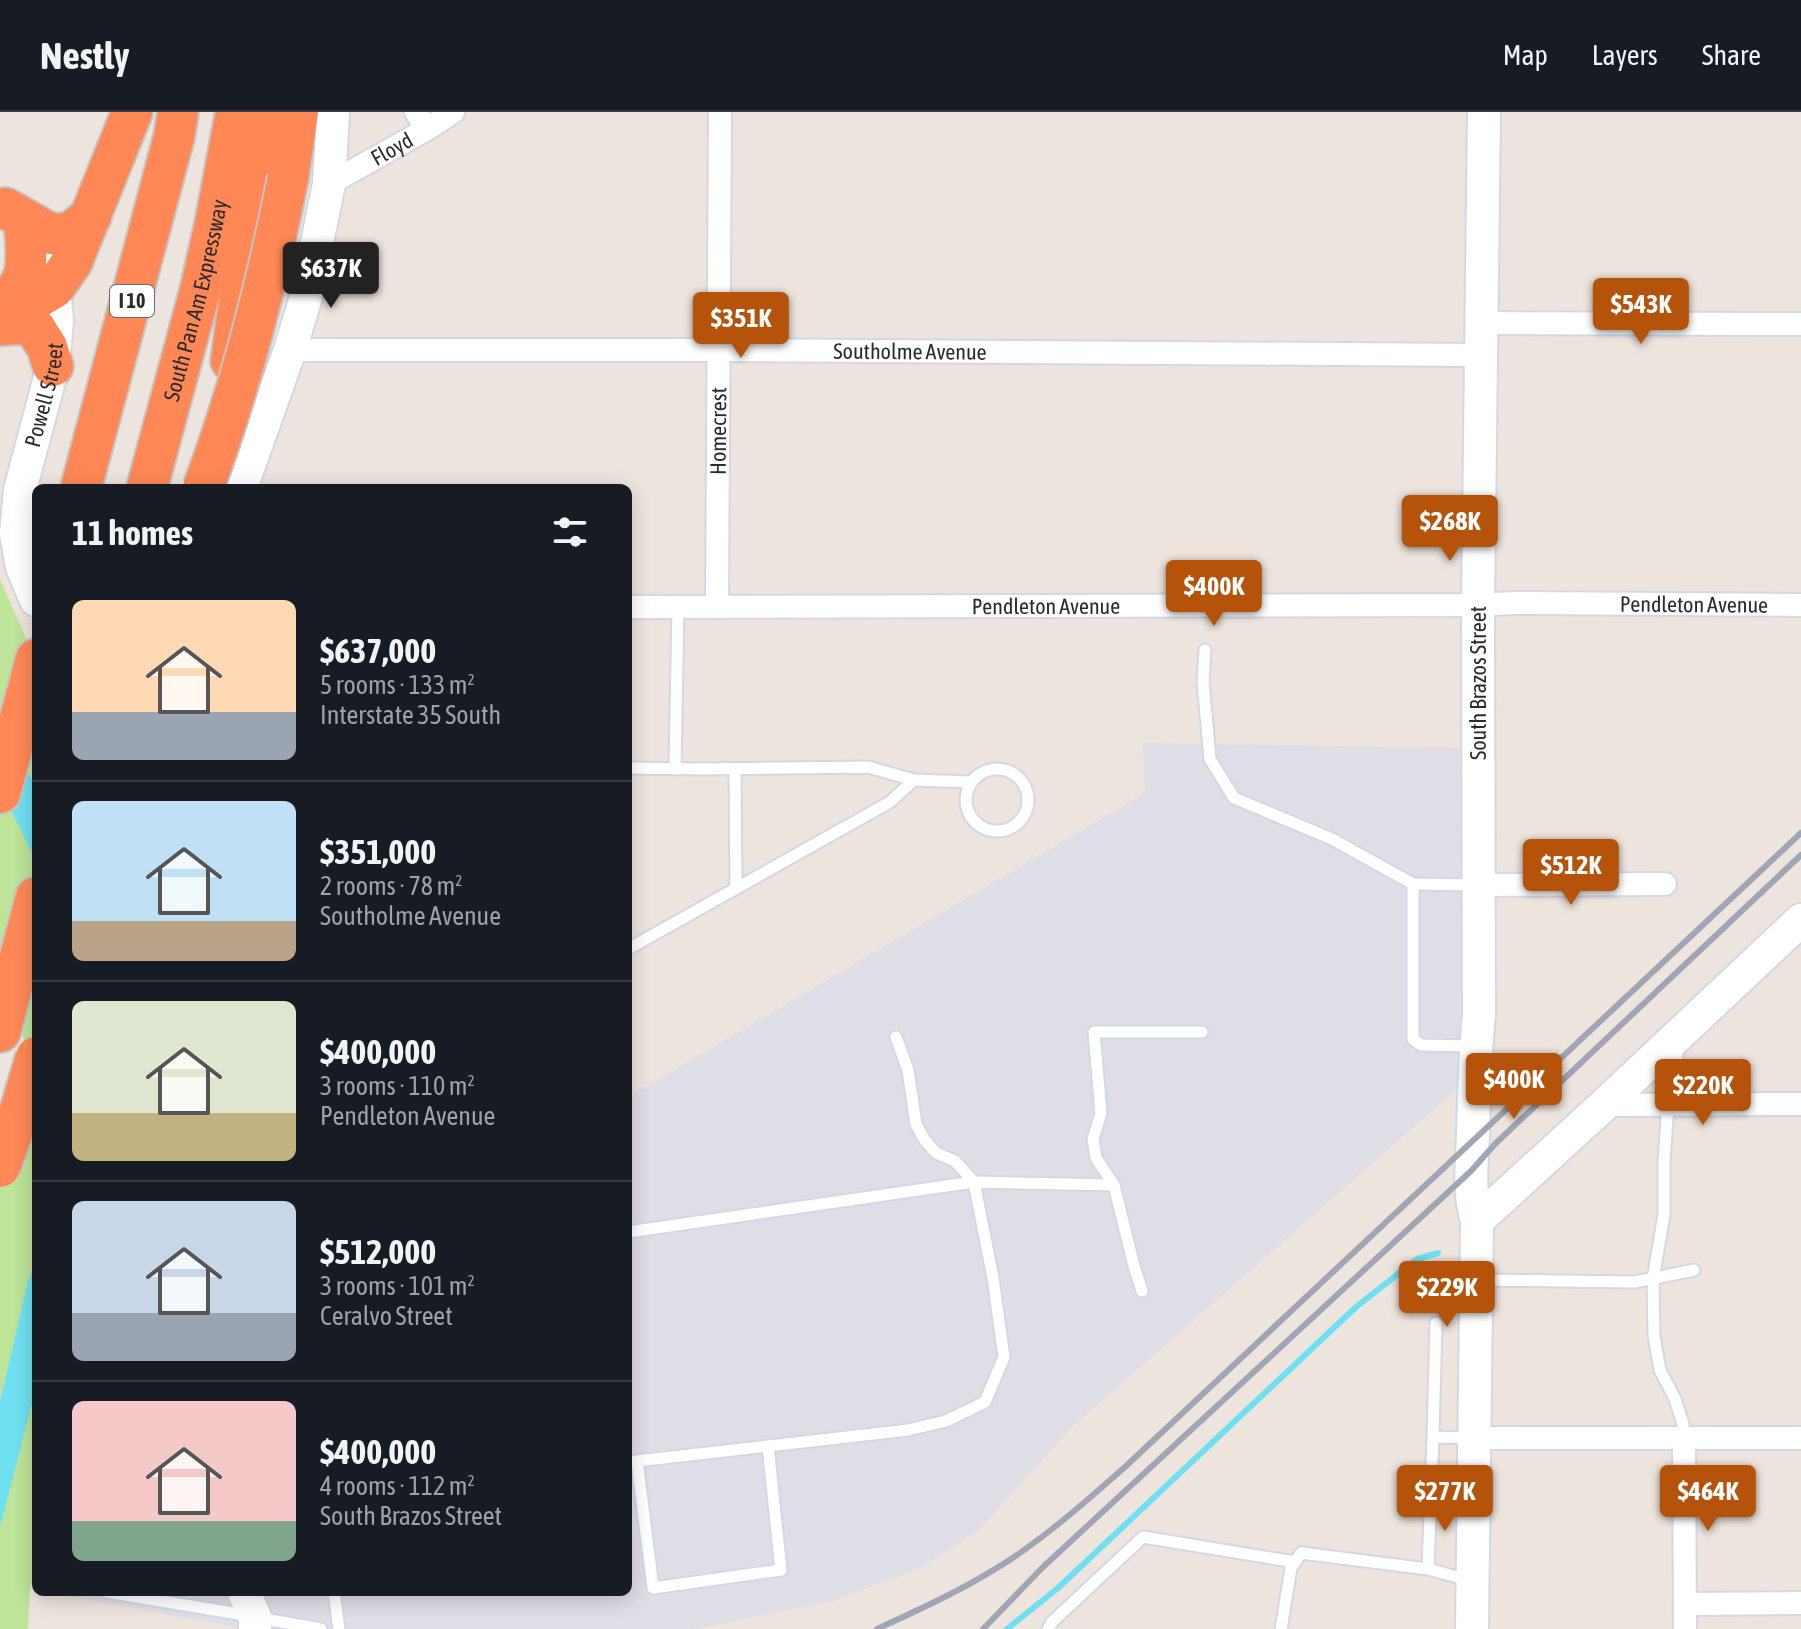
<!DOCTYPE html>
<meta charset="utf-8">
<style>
body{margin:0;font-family:"Asap Condensed",sans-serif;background:#20242c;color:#f1f3f6;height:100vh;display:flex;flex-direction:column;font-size:30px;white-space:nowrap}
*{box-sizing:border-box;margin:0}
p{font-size:26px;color:#9ea1a6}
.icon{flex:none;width:44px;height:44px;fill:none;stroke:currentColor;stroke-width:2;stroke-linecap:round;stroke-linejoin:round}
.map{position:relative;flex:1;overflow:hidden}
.sheet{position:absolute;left:32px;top:372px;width:600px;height:1112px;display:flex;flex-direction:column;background:#171b24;border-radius:12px;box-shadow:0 4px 20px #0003}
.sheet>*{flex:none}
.price{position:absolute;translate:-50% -68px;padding:0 18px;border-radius:8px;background:#b45309;color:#fff;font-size:26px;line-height:52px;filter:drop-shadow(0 2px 4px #0008)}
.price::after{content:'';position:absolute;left:50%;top:48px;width:24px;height:18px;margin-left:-12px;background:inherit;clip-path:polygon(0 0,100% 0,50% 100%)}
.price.active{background:#222;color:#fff}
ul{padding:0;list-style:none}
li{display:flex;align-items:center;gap:24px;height:200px;padding:0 40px}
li+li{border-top:2px solid #363941}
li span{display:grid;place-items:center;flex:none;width:224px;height:160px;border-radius:12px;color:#555}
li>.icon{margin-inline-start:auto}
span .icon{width:96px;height:96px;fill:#fffc;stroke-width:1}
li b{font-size:34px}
h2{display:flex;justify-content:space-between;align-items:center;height:96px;padding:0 40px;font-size:34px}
header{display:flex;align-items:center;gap:48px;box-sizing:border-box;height:112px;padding:0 40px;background:#171b24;border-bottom:2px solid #363941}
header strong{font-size:38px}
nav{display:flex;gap:44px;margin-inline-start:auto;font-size:28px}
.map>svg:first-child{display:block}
.industrial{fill:#dfdee6}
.green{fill:#bde499}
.water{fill:#6fe0f1}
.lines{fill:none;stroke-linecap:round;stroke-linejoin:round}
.stream{stroke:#6fe0f1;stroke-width:6}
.lane-casing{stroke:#d2d8e4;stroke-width:15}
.street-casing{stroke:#d2d8e4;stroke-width:26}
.secondary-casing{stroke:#d2d8e4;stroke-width:36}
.highway-casing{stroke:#c4c4c4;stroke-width:44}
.lane{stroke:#fff;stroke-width:11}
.street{stroke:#fff;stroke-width:22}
.secondary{stroke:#fff;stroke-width:32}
.highway{stroke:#ff8856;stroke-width:40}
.rail{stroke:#a0a6b6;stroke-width:6}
.highway-bridge-casing{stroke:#c4c4c4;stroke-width:44;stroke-linecap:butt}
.highway-bridge{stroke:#ff8856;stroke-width:40}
.labels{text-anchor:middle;stroke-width:8;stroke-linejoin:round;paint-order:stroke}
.shield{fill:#fff;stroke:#6b6b6b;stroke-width:2}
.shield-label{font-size:20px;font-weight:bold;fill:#2b2b2b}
.street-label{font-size:22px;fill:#2b2b2b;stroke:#fff}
</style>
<header>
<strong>Nestly</strong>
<nav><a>Map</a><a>Layers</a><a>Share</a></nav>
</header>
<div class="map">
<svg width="1801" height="1517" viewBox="0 0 1801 1517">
<rect width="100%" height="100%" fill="#ede4dd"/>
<path class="industrial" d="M 1143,631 L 1460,636 L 1466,969 L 1071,1316 L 979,1418 L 921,1456 L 833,1489 L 694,1517 L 247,1517 L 46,1480 L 628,1480 L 628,985 L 1145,681 Z"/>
<path class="green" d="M 0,467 L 36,549 L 36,1454 L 30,1477 L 28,1517 L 0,1517 L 0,1014 L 24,928 L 14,878 L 0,859 Z"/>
<g class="water">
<path d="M 0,610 L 36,675 L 36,749 L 0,676 Z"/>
<path d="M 36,1152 L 36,1276 L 0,1415 L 0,1290 L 28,1169 Z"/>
</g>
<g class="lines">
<path class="stream" d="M 1007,1517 L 1058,1476 L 1356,1195 L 1417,1147 L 1438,1141"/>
<defs>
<g id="lane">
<path d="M 1205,538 L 1203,570 L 1210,647 L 1234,686 L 1332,727 L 1413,772 L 1477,773"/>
<path d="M 628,656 L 703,657 L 868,655 L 914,668"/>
<circle cx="997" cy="688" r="31"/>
<path d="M 675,657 L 678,495"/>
<path d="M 735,657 L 736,776"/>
<path d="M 1413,772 L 1413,927 L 1421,933 L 1475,934"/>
<path d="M 628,837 L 890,690 L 914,668 L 971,670"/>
<path d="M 1678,935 C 1673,957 1682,976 1697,992"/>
<path d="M 1668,993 L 1664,1049 L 1664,1103 L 1653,1167 L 1654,1224 L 1660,1258 L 1675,1287 L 1683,1312 L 1684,1325"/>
<path d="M 1114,1073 L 1096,1046 L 1093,1027 L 1101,1001 L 1094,920 L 1202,920"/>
<path d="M 628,1120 L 974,1070 L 1114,1073 L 1134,1154 L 1142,1179"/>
<path d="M 1480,1168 L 1635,1170 L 1694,1158"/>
<path d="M 1436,1211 L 1433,1325 L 1473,1326"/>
<path d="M 637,1349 L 653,1476 L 781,1458 L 768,1334"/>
<path d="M 628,1350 L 908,1318 L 946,1309 L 985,1290 L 1004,1245 L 993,1166 L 974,1070 L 955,1049 L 936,1041 L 924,1027 L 916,1012 L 908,958 L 896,925"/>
<path d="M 1428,1457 L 1468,1468"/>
<path d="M 107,1480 L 239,1502"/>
<path d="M 334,1480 L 339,1517"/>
<path d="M 259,1506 L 321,1517"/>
<path d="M 1048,1517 L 1052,1510 L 1143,1425 L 1295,1450"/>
<path d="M 1281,1517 L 1291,1456 L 1301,1441 L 1428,1457 L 1433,1325"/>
</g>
<g id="street">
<path d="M 416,0 L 427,17"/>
<path id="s1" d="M 329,72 L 427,17 L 453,0"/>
<path d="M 1482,211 L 1801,212"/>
<path id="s2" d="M 290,238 L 718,238 L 1481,243"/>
<path id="s3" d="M 628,495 L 1478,493 L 1514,491 L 1801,493"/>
<path id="s4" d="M 717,495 L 720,0"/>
<path d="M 1478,773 L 1665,772"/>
<path d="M 1604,993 L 1801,992"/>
<path d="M 1684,1325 L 1685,1517"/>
<path d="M 1474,1326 L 1801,1326"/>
<path d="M 1685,1492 L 1801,1491"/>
</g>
<g id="secondary">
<path d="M 241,376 L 290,238 L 306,185 L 329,72 L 333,0"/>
<path id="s5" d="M 36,488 L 22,455 L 16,422 L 20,378 L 53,254 L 57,209 L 54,176 L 45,157"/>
<path d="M 1477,1109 L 1604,993 L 1801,808"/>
<path d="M 244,1480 L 255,1505 L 255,1517"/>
<path d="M 1472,1517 L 1477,1109 C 1468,1080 1472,1051 1473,1022 C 1474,982 1475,942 1479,903 L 1478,493 L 1484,0"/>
</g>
<g id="highway">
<path d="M 288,66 L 298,0"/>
<path d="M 5,96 L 51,122 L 70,121 L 91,104"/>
<path d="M 0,198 C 28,168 28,159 25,119"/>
<path d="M 0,208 L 54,176 L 72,150 L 132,0"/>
<path d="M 0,213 L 21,212 L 35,216 L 47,235 L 53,254"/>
<path d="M 231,249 L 265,0"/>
<path d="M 81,376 L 174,25 L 178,0"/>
<path id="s6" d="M 147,376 L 200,179 L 215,112 L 236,0"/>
<path d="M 0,681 L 36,547"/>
<path d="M 0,920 L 36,785"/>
</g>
</defs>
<use href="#lane" class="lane-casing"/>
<use href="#street" class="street-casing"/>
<use href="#secondary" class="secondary-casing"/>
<use href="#highway" class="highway-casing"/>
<use href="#lane" class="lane"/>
<use href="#street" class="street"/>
<use href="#secondary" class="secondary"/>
<use href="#highway" class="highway"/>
<g class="rail">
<path d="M 877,1517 C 925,1495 973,1473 1017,1443 C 1056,1416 1091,1385 1126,1354 L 1801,721"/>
<path d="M 983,1517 L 1043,1455 L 1471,1059 L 1495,1032 L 1801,743"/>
</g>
<defs>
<g id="highway-bridge">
<path d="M 203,376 C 241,276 267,171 288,66"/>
<path d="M 0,1055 L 20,999 L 36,945"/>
</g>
</defs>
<use href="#highway-bridge" class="highway-bridge-casing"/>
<use href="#highway-bridge" class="highway-bridge"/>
</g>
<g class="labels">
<rect class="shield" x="110" y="173" width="44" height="32" rx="6"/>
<g class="shield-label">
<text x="132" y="196">I 10</text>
</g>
<g class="street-label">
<text dy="8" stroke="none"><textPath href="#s1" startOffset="72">Floyd</textPath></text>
<text dy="8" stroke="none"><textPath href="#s6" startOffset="194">South Pan Am Expressway</textPath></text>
<text dy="8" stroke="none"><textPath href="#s2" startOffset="620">Southolme Avenue</textPath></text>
<text dy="8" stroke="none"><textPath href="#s5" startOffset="212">Powell Street</textPath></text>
<text dy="8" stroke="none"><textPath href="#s4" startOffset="176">Homecrest</textPath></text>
<text dy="8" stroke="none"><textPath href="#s3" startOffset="1066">Pendleton Avenue</textPath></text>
<text dy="8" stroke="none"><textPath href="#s3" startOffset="418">Pendleton Avenue</textPath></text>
<text transform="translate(1478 571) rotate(-90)" y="8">South Brazos Street</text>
</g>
</g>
</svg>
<b class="price active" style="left:331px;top:198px">$637K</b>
<b class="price" style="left:1641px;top:234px">$543K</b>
<b class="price" style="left:741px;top:248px">$351K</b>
<b class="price" style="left:1450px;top:451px">$268K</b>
<b class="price" style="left:1214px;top:516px">$400K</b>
<b class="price" style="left:1571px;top:795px">$512K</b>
<b class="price" style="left:1514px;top:1009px">$400K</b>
<b class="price" style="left:1703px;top:1015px">$220K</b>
<b class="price" style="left:1447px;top:1217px">$229K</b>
<b class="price" style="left:1445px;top:1421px">$277K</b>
<b class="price" style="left:1708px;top:1421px">$464K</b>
<section class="sheet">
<h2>11 homes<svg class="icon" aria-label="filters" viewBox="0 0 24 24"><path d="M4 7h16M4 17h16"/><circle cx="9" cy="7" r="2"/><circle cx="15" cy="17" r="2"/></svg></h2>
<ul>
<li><span style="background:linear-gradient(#ffd9b3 70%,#9aa5b1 0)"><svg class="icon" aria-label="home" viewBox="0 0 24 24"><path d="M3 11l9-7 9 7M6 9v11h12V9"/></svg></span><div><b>$637,000</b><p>5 rooms · 133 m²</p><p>Interstate 35 South</p></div></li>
<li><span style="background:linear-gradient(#bfe0f5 75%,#b9a48a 0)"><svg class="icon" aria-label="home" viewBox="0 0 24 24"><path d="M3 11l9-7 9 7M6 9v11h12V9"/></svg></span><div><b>$351,000</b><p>2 rooms · 78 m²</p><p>Southolme Avenue</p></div></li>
<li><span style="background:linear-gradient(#dfe7d0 70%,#c2b280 0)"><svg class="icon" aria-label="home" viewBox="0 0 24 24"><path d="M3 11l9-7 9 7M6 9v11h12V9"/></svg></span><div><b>$400,000</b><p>3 rooms · 110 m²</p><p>Pendleton Avenue</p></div></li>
<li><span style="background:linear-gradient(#c9d6e8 70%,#9aa5b1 0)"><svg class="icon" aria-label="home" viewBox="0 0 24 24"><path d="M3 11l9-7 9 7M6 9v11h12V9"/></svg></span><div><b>$512,000</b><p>3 rooms · 101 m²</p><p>Ceralvo Street</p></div></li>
<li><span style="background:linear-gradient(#f6c9c9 75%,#7fa58c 0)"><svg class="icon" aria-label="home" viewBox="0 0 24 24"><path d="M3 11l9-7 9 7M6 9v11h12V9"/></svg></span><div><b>$400,000</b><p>4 rooms · 112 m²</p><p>South Brazos Street</p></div></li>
</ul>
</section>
</div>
